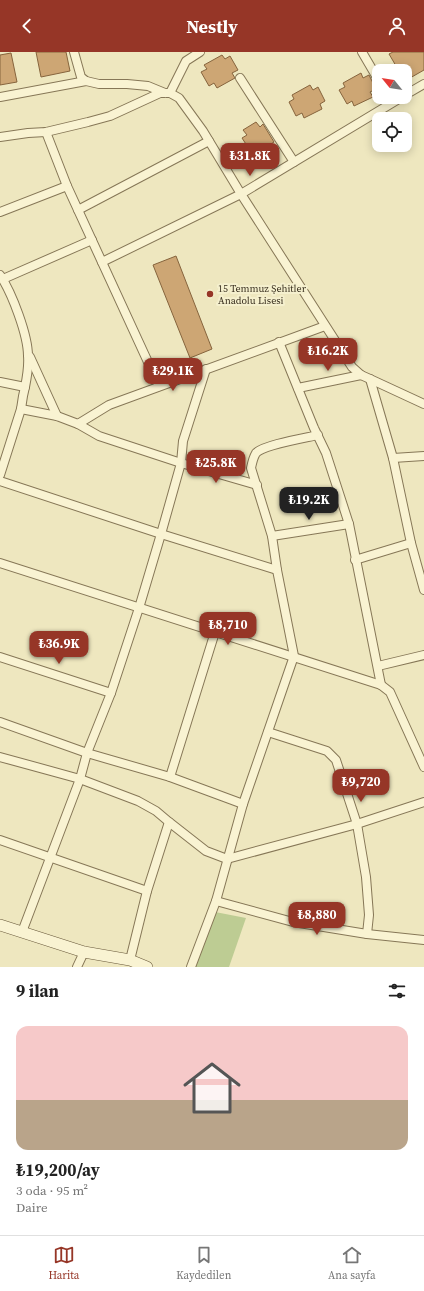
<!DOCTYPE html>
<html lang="tr">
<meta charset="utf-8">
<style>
body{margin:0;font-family:"Source Serif 4",serif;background:#f2f2f2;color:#222;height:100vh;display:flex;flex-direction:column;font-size:15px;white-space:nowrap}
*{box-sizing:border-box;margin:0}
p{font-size:13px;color:#767676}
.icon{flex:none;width:22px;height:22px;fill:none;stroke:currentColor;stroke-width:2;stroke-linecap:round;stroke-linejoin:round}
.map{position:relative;height:915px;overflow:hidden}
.details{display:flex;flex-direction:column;background:#fff;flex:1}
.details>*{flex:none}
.needle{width:26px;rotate:300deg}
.fabs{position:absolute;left:372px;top:12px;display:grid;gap:8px}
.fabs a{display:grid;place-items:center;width:40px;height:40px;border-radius:8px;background:#fff;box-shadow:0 2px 10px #0003;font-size:20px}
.price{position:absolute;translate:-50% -34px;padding:0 9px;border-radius:8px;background:#963627;color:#fff;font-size:13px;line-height:26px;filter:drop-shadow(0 1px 2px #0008)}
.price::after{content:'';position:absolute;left:50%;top:24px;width:12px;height:9px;margin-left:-6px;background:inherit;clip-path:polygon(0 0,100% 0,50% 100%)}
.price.on{background:#222;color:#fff}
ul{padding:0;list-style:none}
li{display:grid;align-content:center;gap:8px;height:212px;padding:0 16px}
li span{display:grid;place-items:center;height:124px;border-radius:12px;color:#555}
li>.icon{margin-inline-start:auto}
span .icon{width:72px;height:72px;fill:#fffc;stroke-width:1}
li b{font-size:17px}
h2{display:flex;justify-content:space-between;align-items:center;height:48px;padding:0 16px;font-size:17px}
header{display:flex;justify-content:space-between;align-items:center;height:52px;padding:0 16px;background:#963627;color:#fff;font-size:18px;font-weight:700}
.menu{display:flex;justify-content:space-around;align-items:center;height:56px;border-top:1px solid #e0e0e0;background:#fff;font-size:11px;color:#767676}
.menu a{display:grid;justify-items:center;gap:2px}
.menu .on{color:#963627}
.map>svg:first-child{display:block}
.green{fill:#bdcc93}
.building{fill:#cda674;stroke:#86643d}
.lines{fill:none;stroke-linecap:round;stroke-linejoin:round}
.minor-casing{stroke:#867757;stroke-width:10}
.secondary-casing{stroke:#68583a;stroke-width:12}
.minor{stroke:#f9f3d2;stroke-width:8}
.secondary{stroke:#f9f3d2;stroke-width:11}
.poi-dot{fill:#963627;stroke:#f5f0ce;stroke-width:1.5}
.labels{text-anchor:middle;stroke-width:4;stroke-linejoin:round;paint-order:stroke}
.poi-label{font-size:10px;fill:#362c1c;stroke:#f5f0ce;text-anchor:start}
</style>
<header><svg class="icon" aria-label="back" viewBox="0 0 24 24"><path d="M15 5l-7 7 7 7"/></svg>Nestly<svg class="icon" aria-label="person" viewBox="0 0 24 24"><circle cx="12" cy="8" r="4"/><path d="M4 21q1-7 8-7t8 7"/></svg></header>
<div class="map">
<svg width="424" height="915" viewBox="0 0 424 915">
<rect width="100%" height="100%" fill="#eee7bf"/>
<path class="green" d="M 210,859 L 246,866 L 229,915 L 191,915 Z"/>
<g class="building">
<path d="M 36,0 L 66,0 L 70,19 L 41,25 Z"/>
<path d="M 393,0 L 424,0 L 424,18 L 410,26 L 409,24 L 405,26 L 405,19 L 399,19 L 389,2 Z"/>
<path d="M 11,1 L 17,30 L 0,33 L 0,3 Z"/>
<path d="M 222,3 L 225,7 L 230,4 L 238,18 L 232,21 L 235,26 L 217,36 L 214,31 L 209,34 L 201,20 L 207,17 L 204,13 Z"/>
<path d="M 361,21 L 363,26 L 369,23 L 376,37 L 370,40 L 373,45 L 354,54 L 352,49 L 347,52 L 339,38 L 345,35 L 343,31 Z"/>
<path d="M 310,33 L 313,38 L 318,35 L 325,49 L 320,52 L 322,57 L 304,66 L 302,61 L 296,64 L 289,50 L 294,47 L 292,43 Z"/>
<path d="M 256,70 L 260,75 L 263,72 L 274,90 L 271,92 L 274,97 L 261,106 L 258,101 L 253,103 L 242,86 L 247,83 L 243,78 Z"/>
<path d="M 176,204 L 212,297 L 190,306 L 153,213 Z"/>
</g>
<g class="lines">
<defs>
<g id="minor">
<path d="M 74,0 L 81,25 L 86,29 L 99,32 L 127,32 L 148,34 L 165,41"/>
<path d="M 362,0 L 379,29"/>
<path d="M 240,26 L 294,110"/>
<path d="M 170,41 L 186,9 L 200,0"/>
<path d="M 405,43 L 424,32"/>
<path d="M 0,45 L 86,29"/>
<path d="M 46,80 L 67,134 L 159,334"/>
<path d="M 0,85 L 28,81 L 46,80 L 88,70 L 110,64 L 160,41 L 170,41 L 179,46 L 203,79 L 241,142 L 352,315 L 361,323 L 370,327 L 424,352"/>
<path d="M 78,158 L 209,89"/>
<path d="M 0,160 L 67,134"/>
<path d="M 102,210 L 241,142 L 402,45"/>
<path d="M 0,223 C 12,241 28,283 28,304 C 29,315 27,325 25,335"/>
<path d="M 3,227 L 92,188"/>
<path d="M 279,290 L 314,376 L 326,401 L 349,472 L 381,633"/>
<path d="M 30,305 L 57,364"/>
<path d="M 370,327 L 393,406 L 411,491 L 424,538"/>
<path d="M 0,330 L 25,335 L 23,344 L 21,357 L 0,423"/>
<path d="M 298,336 L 361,323"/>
<path d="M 21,357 L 57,364 L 78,372 L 109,353 L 325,274"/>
<path d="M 78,372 L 99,384 L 181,411 L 257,433"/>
<path d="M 393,406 L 424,404"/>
<path d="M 0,429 L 161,482 L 277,518"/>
<path d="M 272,484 L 349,472"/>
<path d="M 355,508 L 411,491"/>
<path d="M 0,511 L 381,633 L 390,640 L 424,715"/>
<path d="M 0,605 L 111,641"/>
<path d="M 378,614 L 424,603"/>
<path d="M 0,670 L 87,701 L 170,725 L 243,752"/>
<path d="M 268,680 L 327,699 L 336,708 L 357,772 L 366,825 L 369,863 L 367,882"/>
<path d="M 0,705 L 80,727 L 138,749 L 156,759 L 169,770 L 206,799 L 227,807 L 357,772 L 424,750"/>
<path d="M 170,725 L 215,580"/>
<path d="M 0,788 L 147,839"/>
<path d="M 216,849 L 293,870 L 367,882 L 424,888"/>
<path d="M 22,880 L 80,727 L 87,701 L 111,641 L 139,556 L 161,482 L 181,411 L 183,389 L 206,317"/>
<path d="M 130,908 L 147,839 L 169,770"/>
<path d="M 77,915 L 84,900"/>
<path d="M 191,915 L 216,849 L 243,752 L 294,604 L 277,518 L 272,484 L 251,416 C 252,411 253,406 256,401 C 263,393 305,386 318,383"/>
</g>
<path id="secondary" d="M 0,873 L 84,900 L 130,908 L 147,915"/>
</defs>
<use href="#minor" class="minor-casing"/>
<use href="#secondary" class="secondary-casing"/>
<use href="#minor" class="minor"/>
<use href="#secondary" class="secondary"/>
</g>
<circle class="poi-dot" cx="210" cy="242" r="4"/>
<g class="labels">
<g class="poi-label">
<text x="218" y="240">15 Temmuz Şehitler<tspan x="218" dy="12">Anadolu Lisesi</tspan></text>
</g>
</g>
</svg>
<div class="fabs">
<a><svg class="needle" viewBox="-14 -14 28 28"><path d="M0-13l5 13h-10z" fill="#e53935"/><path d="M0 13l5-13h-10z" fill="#767676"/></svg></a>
<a><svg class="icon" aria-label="locate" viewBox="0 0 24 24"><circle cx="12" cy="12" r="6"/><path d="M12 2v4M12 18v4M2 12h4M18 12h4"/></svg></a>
</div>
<b class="price" style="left:250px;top:125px">₺31.8K</b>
<b class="price" style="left:328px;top:320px">₺16.2K</b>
<b class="price" style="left:173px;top:340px">₺29.1K</b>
<b class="price" style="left:216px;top:432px">₺25.8K</b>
<b class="price on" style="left:309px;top:469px">₺19.2K</b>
<b class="price" style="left:228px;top:594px">₺8,710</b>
<b class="price" style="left:59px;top:613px">₺36.9K</b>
<b class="price" style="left:361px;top:751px">₺9,720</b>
<b class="price" style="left:317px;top:884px">₺8,880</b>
</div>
<section class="details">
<h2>9 ilan<svg class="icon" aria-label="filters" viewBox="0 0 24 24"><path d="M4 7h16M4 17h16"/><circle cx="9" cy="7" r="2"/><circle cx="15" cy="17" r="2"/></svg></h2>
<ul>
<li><span style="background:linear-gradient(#f6c9c9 60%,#b9a48a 0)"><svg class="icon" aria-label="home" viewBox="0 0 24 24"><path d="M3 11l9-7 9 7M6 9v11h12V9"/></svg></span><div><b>₺19,200/ay</b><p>3 oda · 95 m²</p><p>Daire</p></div></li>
</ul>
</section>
<nav class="menu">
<a class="on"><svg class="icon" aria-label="map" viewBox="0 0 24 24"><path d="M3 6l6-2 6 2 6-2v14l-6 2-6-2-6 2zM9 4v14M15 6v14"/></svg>Harita</a>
<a><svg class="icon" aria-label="saved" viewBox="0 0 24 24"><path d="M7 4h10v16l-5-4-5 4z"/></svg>Kaydedilen</a>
<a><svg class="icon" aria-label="home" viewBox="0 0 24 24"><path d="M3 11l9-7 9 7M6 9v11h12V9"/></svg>Ana sayfa</a>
</nav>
